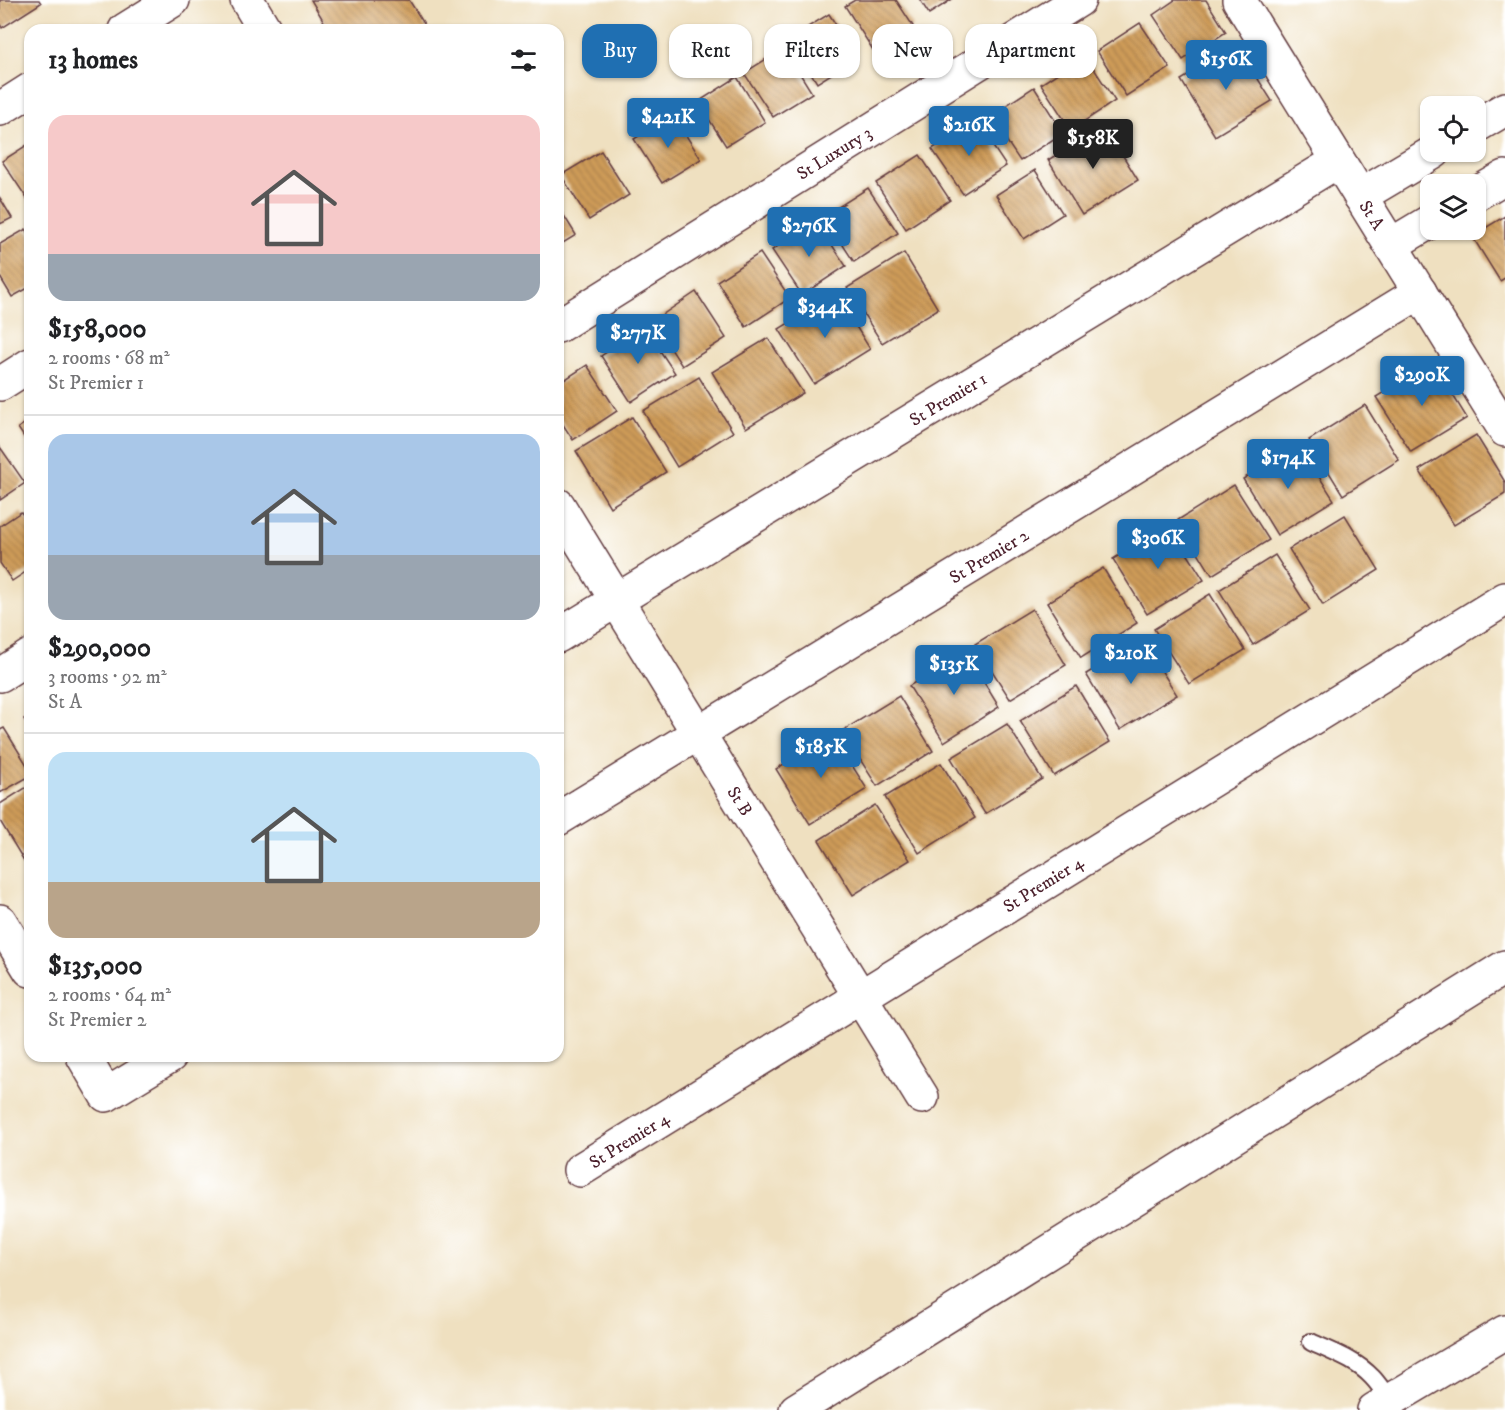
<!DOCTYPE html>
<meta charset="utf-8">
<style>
body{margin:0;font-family:"IM FELL DW Pica",serif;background:#f6f6f6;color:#202124;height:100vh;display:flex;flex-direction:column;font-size:22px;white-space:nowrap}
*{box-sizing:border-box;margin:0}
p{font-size:20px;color:#757577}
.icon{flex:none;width:33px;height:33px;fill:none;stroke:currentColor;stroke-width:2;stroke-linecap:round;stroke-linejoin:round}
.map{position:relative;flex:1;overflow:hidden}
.details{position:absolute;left:24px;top:24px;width:540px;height:1038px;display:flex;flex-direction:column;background:#fff;border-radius:18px;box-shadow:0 2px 4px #0004}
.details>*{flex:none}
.banner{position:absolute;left:582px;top:24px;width:570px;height:54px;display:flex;gap:12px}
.tools{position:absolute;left:1420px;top:96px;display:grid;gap:12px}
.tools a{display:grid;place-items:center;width:66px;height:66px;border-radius:12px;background:#fff;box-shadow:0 2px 4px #0004;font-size:30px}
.price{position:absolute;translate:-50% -51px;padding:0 14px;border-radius:6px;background:#1f6fb2;color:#fff;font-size:20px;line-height:39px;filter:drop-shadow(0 2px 3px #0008)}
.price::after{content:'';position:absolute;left:50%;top:36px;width:18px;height:14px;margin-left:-9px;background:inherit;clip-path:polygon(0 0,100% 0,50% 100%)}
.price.on{background:#222;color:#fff}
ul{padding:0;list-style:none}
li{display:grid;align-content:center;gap:12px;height:318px;padding:0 24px}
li+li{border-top:2px solid #e0e0e0}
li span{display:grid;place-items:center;height:186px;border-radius:18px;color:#555}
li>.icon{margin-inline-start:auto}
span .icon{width:108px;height:108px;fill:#fffc;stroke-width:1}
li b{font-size:26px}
h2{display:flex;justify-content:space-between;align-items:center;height:72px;padding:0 24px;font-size:26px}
.pill{padding:0 21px;border-radius:18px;background:#fff;box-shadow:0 2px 4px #0004;font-size:21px;line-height:54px}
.pill.on{background:#1f6fb2;color:#fff}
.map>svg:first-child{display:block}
.building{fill:url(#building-back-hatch)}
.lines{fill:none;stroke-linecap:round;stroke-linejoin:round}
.lane-casing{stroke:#633c41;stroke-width:20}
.street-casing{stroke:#633c41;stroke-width:36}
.lane{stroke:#fff;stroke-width:16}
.street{stroke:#fff;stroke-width:33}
.labels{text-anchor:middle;stroke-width:4.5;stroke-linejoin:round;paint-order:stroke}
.street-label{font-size:18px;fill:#4a1f2b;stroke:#fff}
</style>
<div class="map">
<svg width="1505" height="1410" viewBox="0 0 1505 1410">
<defs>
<pattern id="building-back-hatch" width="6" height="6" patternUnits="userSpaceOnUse" patternTransform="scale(1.5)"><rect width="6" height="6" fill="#ce9b59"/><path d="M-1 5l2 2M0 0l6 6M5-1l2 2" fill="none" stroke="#a97e4a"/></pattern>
</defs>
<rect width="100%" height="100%" fill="#fff"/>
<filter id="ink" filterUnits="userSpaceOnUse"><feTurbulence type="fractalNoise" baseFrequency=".0167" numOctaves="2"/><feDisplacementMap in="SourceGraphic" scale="12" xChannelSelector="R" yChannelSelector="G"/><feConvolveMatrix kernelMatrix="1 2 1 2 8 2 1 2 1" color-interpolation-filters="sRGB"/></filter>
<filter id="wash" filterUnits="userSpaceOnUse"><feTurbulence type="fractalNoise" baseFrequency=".008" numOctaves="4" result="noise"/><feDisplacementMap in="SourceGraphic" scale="24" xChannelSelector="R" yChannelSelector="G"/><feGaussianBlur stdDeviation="1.35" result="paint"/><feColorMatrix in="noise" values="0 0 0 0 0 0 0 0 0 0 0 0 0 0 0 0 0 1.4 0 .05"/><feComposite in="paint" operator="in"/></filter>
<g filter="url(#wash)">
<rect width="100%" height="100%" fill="#efe0c0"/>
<g id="blocks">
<g class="building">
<path d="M 0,0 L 39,0 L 41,3 L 2,28 L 0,24 Z"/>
<path d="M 311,0 L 409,0 L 428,30 L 329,30 Z"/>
<path d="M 855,0 L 896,0 L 913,26 L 873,50 L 845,6 Z"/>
<path d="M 920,0 L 951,0 L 929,14 Z"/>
<path d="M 1175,0 L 1206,0 L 1226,32 L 1183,60 L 1153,15 Z"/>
<path d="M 829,14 L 857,58 L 817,83 L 790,38 Z"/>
<path d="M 1140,23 L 1170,68 L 1126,96 L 1097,51 Z"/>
<path d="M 1237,46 L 1272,101 L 1215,136 L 1181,80 Z"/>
<path d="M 784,48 L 812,93 L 773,117 L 744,73 Z"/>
<path d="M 1085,55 L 1115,101 L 1071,130 L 1041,84 Z"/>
<path d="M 737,77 L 765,122 L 726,146 L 698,102 Z"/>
<path d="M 1034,87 L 1063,133 L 1020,161 L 990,116 Z"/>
<path d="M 673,115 L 701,159 L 662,183 L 634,139 Z"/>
<path d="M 976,121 L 1006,166 L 963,194 L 932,149 Z"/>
<path d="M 1104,125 L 1138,180 L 1082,215 L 1048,160 Z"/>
<path d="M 30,143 L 30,203 L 2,161 Z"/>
<path d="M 601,151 L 629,195 L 589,220 L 561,175 Z"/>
<path d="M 920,155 L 950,200 L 906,229 L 876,183 Z"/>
<path d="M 1035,170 L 1063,214 L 1024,239 L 996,195 Z"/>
<path d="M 868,188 L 898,233 L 854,262 L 824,216 Z"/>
<path d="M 0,198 L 12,218 L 0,224 Z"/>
<path d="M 558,206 L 576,235 L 558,246 Z"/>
<path d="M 1505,216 L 1505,278 L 1500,281 L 1472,236 Z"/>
<path d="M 816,221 L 846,266 L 802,295 L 772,250 Z"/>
<path d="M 26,229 L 30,236 L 30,287 L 12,297 L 0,277 L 0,244 Z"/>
<path d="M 760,253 L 790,298 L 746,327 L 717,281 Z"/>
<path d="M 904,253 L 938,309 L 882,343 L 847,288 Z"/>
<path d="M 696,292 L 726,338 L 682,366 L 653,321 Z"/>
<path d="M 836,294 L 870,349 L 814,384 L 779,329 Z"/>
<path d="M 644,327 L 675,373 L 631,402 L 601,356 Z"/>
<path d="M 768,338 L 803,393 L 746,428 L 712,372 Z"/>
<path d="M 1433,363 L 1467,418 L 1411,452 L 1376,397 Z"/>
<path d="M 587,365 L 617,411 L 573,440 L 558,417 L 558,384 Z"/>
<path d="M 699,377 L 733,432 L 677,467 L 643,411 Z"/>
<path d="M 1365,405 L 1399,460 L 1343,495 L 1309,440 Z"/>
<path d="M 632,417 L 666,472 L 610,507 L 576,451 Z"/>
<path d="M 30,420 L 30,446 L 18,428 Z"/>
<path d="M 1476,435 L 1505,482 L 1505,494 L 1454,525 L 1419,470 Z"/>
<path d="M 1299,445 L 1334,500 L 1277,535 L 1243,479 Z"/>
<path d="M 0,447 L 25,483 L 0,500 Z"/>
<path d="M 1234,485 L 1269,540 L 1212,575 L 1178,520 Z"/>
<path d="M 21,512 L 30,525 L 30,569 L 12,581 L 0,563 L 0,526 Z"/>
<path d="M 1345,515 L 1379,570 L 1323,605 L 1289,549 Z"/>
<path d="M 1169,525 L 1204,580 L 1147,614 L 1113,559 Z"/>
<path d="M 1275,555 L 1310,610 L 1253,645 L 1219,590 Z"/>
<path d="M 1103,568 L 1137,623 L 1081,658 L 1047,603 Z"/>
<path d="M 1210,594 L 1245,650 L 1189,684 L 1154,629 Z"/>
<path d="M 1032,609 L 1066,665 L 1010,699 L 975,644 Z"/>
<path d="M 1142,640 L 1177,695 L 1120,730 L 1086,674 Z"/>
<path d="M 965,651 L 999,707 L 944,742 L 909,686 Z"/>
<path d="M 1076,686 L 1110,742 L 1054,776 L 1020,721 Z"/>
<path d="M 899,696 L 933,751 L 877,786 L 842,731 Z"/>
<path d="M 30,715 L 30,729 L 24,719 Z"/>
<path d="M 1007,724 L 1042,779 L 985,814 L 951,758 Z"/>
<path d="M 4,728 L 30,770 L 30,776 L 0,793 L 0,730 Z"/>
<path d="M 832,734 L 867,789 L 810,824 L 776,769 Z"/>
<path d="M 941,763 L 975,818 L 919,853 L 885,797 Z"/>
<path d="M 30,785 L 30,862 L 26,864 L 0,821 L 0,804 Z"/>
<path d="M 875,805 L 910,860 L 853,895 L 819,840 Z"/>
</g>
</g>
</g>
<g filter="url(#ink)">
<use href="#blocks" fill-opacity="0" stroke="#633c41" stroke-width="1.5"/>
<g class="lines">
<defs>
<path id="lane" d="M 1311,1342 C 1332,1352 1356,1360 1372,1377 C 1379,1384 1384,1393 1390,1400"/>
<g id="street">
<path d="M 247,0 L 265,30"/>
<path d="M 1239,0 L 1505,430"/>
<path d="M 125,30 L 173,0"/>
<path d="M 0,109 L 30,90"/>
<path d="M 1476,126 L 1505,109"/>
<path d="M 1476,194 L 1505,177"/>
<path d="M 1360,196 L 1434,152"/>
<path d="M 1391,245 L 1431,221"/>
<path d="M 558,326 L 1079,0"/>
<path d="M 0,384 L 30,365"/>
<path d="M 558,505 L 922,1097"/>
<path d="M 558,636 L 1338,161"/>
<path d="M 0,675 L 30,656"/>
<path d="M 558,819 L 1420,292"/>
<path d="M 0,921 L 30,970"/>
<path d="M 83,1056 L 106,1095 L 170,1056"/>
<path d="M 580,1170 L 1505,599"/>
<path d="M 796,1410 L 1505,967"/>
<path d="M 1374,1410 L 1505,1332"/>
</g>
</defs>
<use href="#lane" class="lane-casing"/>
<use href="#street" class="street-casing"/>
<use href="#lane" class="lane"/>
<use href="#street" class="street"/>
</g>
</g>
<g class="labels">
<g class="street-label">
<text transform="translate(834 153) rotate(-32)" y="6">St Luxury 3</text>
<text transform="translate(1372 215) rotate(58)" y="6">St A</text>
<text transform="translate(948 399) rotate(-31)" y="6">St Premier 1</text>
<text transform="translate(989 556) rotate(-31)" y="6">St Premier 2</text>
<text transform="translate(740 801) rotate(58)" y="6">St B</text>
<text transform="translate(1043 884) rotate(-32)" y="6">St Premier 4</text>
<text transform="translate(629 1140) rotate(-32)" y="6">St Premier 4</text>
</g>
</g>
</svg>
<div class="tools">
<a><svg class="icon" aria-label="locate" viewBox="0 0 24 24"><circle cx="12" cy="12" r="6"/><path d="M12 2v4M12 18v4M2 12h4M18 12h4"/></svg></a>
<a><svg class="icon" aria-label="layers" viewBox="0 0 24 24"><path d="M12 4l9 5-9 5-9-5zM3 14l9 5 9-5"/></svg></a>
</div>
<b class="price" style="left:1226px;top:91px">$156K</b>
<b class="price" style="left:668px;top:149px">$421K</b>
<b class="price" style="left:969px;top:157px">$216K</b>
<b class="price on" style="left:1093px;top:170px">$158K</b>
<b class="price" style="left:809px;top:258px">$276K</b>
<b class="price" style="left:825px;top:339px">$344K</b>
<b class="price" style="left:638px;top:365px">$277K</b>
<b class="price" style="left:1422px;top:407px">$290K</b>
<b class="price" style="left:1288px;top:490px">$174K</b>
<b class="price" style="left:1158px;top:570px">$306K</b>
<b class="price" style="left:1131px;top:685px">$210K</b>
<b class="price" style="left:954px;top:696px">$135K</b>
<b class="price" style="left:821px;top:779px">$185K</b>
<div class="banner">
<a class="pill on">Buy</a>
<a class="pill">Rent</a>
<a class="pill">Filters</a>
<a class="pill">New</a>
<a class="pill">Apartment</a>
</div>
<section class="details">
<h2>13 homes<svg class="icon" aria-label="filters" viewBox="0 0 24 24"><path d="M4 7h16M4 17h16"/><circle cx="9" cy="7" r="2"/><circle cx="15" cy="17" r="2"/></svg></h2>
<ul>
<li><span style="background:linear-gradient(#f6c9c9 75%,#9aa5b1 0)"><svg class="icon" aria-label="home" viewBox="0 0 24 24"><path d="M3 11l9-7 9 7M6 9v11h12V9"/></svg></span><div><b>$158,000</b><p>2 rooms · 68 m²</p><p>St Premier 1</p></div></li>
<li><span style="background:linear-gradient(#a9c7e8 65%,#9aa5b1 0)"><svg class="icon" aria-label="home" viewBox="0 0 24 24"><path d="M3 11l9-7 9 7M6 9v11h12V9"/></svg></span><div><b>$290,000</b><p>3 rooms · 92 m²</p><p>St A</p></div></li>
<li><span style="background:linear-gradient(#bfe0f5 70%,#b9a48a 0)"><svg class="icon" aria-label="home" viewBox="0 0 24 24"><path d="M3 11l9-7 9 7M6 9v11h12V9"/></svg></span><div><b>$135,000</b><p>2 rooms · 64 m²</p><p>St Premier 2</p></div></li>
</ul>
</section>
</div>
